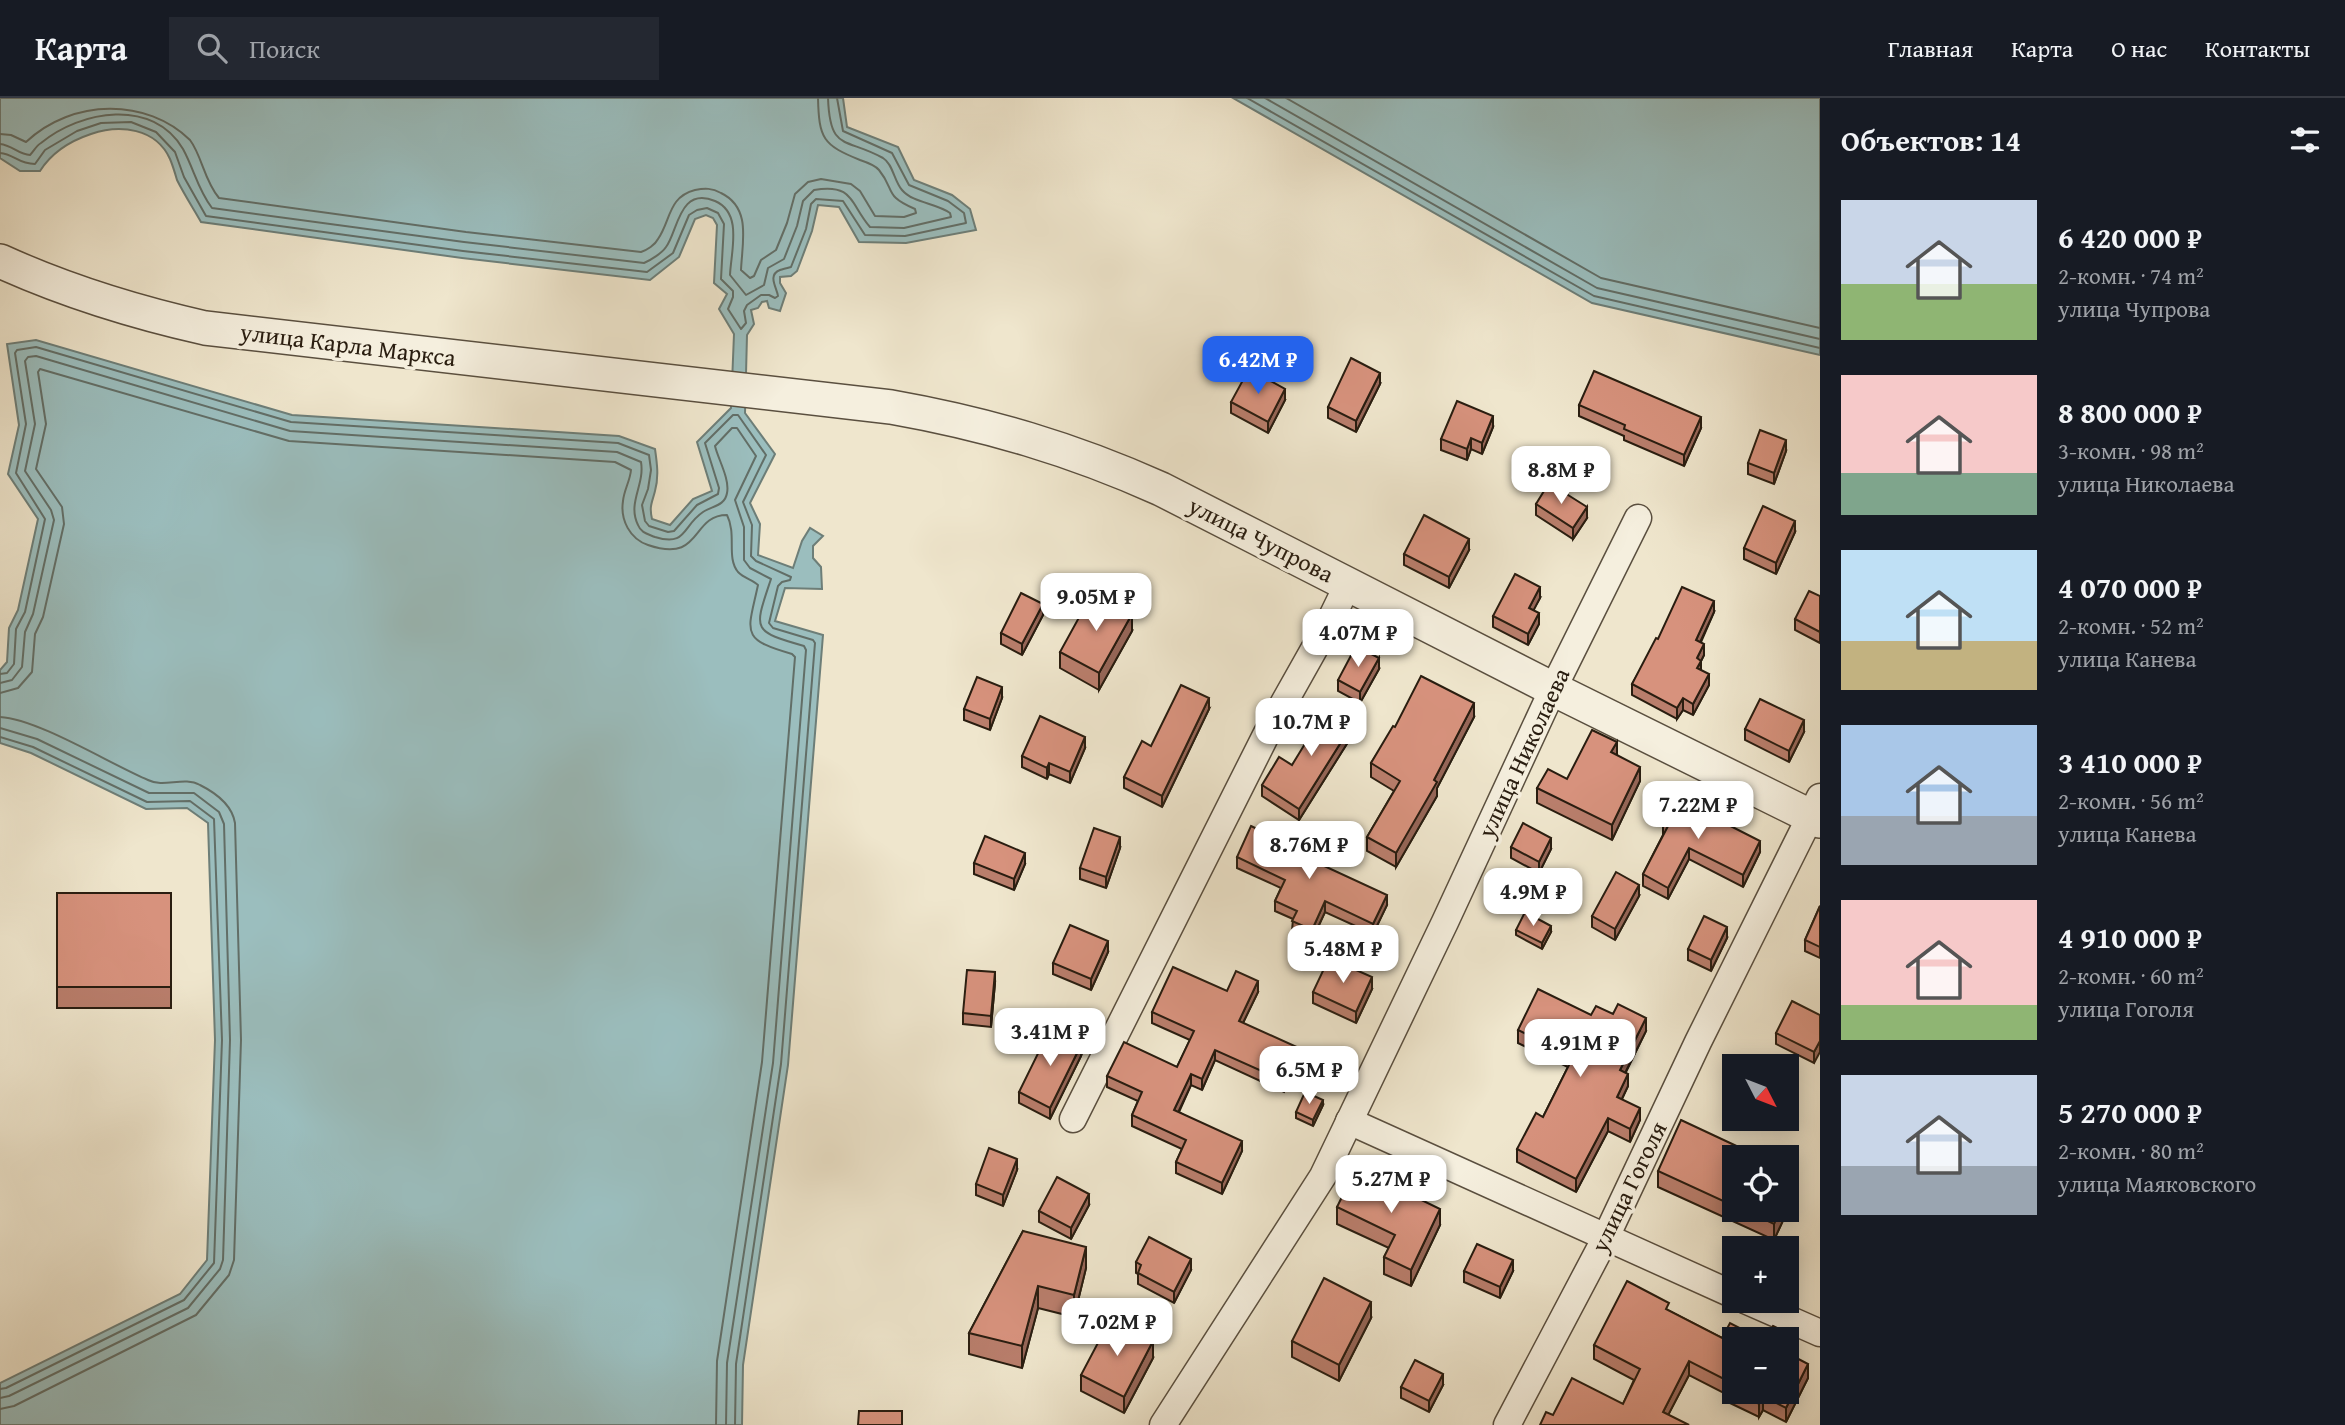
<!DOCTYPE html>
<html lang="ru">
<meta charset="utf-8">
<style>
body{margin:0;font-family:"Gentium Book Plus",serif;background:#242831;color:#f1f3f6;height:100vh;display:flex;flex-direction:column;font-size:26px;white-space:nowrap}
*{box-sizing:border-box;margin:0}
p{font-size:23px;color:#9ea1a6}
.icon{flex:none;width:38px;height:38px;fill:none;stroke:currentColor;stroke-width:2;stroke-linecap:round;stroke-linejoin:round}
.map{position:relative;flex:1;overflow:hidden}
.details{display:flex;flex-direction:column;background:#171b24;width:525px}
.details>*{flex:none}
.needle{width:46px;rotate:132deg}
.buttons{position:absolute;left:1722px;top:956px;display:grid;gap:14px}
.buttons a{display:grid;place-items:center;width:77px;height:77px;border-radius:0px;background:#171b24;box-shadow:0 4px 18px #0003;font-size:35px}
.price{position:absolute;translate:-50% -60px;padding:0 16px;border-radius:14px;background:#fff;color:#222;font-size:23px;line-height:46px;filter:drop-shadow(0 2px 4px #0008)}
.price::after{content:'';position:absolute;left:50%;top:42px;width:21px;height:16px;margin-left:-10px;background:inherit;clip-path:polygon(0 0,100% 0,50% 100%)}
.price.on{background:#2563eb;color:#fff}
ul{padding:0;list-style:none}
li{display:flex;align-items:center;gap:21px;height:175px;padding:0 21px}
li span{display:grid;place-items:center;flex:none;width:196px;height:140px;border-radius:0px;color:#555}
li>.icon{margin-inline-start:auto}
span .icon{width:84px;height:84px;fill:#fffc;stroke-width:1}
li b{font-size:30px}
h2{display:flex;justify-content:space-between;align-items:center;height:84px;padding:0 21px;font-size:30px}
header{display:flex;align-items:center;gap:42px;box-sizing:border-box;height:98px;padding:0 35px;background:#171b24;border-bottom:2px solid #363941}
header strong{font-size:33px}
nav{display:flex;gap:38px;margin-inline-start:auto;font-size:24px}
.search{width:490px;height:63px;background:#242831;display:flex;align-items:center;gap:18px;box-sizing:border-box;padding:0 24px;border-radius:0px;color:#9ea1a6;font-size:26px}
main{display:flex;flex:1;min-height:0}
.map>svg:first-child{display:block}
.water{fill:#9bbebe;stroke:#6d7e78;stroke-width:2}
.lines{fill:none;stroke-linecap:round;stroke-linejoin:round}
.shore{stroke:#626e67;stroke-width:2}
.minor-casing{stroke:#5a4f3f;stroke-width:29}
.tertiary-casing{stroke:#5a4f3f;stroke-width:36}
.minor{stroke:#f5efde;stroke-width:26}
.tertiary{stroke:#f5efde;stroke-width:33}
.wall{fill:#b97e6c;stroke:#291d10;stroke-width:2}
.shaded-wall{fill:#966658;stroke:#291d10;stroke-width:2}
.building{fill:#d7927d;stroke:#291d10;stroke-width:2}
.labels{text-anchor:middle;stroke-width:7;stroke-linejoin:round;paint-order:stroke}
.street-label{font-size:24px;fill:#291d10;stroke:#f5efde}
</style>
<header>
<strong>Карта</strong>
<div class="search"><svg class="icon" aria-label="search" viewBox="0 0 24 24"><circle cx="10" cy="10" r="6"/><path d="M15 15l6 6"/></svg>Поиск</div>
<nav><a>Главная</a><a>Карта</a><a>О нас</a><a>Контакты</a></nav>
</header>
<main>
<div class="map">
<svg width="1820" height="1327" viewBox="0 0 1820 1327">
<rect width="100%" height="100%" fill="#efe6cd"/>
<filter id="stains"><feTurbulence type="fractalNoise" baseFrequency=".00286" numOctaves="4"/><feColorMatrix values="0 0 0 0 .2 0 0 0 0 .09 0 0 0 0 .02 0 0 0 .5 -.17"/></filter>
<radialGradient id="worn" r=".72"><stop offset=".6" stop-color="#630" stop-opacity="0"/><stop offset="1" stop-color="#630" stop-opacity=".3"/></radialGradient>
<g class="water">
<path d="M 0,0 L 843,0 L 847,29 L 898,49 L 914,82 L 952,97 L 970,111 L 976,132 L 906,145 L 859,144 L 839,109 L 818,107 L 812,133 L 797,173 L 791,178 L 780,179 L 780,185 L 786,195 L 780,213 L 769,210 L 767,203 L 762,204 L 758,210 L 751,212 L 754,226 L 747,237 L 745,315 L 775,356 L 750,405 L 760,426 L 758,457 L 793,470 L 802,443 L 810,430 L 823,438 L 813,448 L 813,460 L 821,469 L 822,491 L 785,490 L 775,523 L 823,537 L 788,967 L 743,1267 L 742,1327 L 0,1327 L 0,1285 L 180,1196 L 207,1162 L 215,942 L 208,725 L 187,710 L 146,711 L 31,655 L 0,645 L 0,572 L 7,564 L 9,530 L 18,512 L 38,421 L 8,376 L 19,327 L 7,246 L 36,242 L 292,317 L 619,338 L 655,351 C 657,365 659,379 655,393 C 652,405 649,408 652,421 L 670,427 L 693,401 L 712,393 L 697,344 L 731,310 L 734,236 L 719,211 L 727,196 L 714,185 L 717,127 L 713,120 L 706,117 L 695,121 L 679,159 L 650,182 L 462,160 L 201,124 C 193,110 184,96 177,82 C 175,75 173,68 170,61 C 156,30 120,26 91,36 C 70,43 52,54 40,73 L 20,73 L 0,60 Z"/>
<path d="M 1233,0 L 1820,0 L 1820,257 L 1592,205 Z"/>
</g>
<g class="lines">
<g class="shore">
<path d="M 1247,0 L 1594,198 L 1820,250"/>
<path d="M 1265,0 L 1597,190 L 1820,241"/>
<path d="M 1286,0 L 1601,180 L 1820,230"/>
<path d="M 0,36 L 11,37 L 26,44 C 73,0 147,0 190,42 C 202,58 204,82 219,100 L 466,134 L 641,154 C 647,152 655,147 658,141 C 671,122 668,99 695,92 C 705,90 712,90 721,95 C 752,110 742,145 741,172 L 750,180 L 754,178 L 761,162 L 776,152 L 787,125 L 795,96 L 808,84 L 821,81 L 851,86 L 860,93 L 875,118 L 904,119 L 916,115 L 915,111 C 883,97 896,93 879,72 C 875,67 866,64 860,62 C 823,47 819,41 818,0"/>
<path d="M 0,46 C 12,47 19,57 30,57 C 34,53 36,48 41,45 C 81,12 153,0 183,51 C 194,71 198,92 212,110 L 464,144 L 644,165 C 651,162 662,155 666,149 C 678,133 679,88 715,103 C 743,115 731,153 730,177 L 746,197 L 764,187 L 768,170 L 784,161 L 797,128 L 803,103 L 814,92 C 854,85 850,106 870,129 L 904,130 L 951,119 L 950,115 C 936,105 913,105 902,92 C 894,83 893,66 883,60 C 845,39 830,54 828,0"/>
<path d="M 0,55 C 14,56 18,66 35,66 L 45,52 L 77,33 L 101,25 L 131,24 L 156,34 L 175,54 L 184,79 L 206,118 L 463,153 L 647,174 L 673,155 L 689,117 L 697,112 L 707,110 L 718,115 L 724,126 L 721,181 L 733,193 L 733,199 L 728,211 L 741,231 L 746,225 L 744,213 L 747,207 L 761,197 L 769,197 L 775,200 L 778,198 C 777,190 767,177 780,172 C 783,171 787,170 791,169 L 806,131 L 811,106 L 816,101 L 843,103 L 865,137 L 905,138 L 966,125 L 964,115 L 948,103 L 909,87 L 892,55 L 843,33 L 837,0"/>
<path d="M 0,576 L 7,575 L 14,566 L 16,531 L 25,514 L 45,421 L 16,375 L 26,326 L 15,255 L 17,252 L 36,249 L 291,324 L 618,345 L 649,357 L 651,372 L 648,391 L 642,407 L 645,423 L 649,428 L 668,434 L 674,433 L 697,407 L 718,396 L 719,390 L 705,345 L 733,317 L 738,317 L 766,357 L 743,404 L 752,427 L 751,458 L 756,463 L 791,479 L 790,482 L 782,484 L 778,488 L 769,525 L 773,530 L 813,542 L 815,545 L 781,966 L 736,1266 L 735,1327"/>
<path d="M 0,585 L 12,582 L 22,569 L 25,534 L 33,516 L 54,422 L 51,412 L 25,373 L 35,326 L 25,263 L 28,259 L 36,258 L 290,333 L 617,354 L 641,364 C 645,387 627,405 638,427 C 641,435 648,436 655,439 C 687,449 682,428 703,414 C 712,408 725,408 727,395 C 730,381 718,361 715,348 L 732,330 L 737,330 L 756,358 L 735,402 L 744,429 L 744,462 L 750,470 L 771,481 C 754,532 751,533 804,548 L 806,552 L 773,965 L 727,1265 L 726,1327"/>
<path d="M 0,595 L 18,590 L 32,574 L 35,536 L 43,519 L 64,426 L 62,409 L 36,371 L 46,326 L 38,274 L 40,271 L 289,343 L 615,364 L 631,372 C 630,383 624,392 623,403 C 620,422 630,441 648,447 C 703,466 690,417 727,417 C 737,437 726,459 738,474 C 744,480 752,482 758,487 C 748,534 739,541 792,556 L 795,559 L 762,964 L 717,1263 L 716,1327"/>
<path d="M 0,619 C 38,621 110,666 148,682 C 164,690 184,678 200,687 C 216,695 232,707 235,725 L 241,942 L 234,1162 L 229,1177 L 196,1217 L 14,1308 L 0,1311"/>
<path d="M 0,630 L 37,641 L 149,695 L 194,695 L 219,714 L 224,726 L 230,942 L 223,1162 L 220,1171 L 188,1210 L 9,1298 L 0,1300"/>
<path d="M 0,639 L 33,649 L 147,704 L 190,703 L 214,721 L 222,942 L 214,1165 L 184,1202 L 6,1290 L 0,1291"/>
</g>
<defs>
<g id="minor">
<path d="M 1073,1021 L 1267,635 L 1331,521 L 1348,486"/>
<path d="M 1349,1023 L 1734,1197"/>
<path d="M 1745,1202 L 1820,1235"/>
<path d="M 1163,1327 L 1323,1078 L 1445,824 L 1553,591 L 1638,420"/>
<path d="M 1507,1327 L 1605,1141 L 1698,944 L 1820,699"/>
</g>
<path id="tertiary" d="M 0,163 C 66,193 134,214 205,230 L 891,309 C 987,326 1072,351 1161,391 L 1553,591 L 1820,723"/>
</defs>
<use href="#minor" class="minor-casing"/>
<use href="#tertiary" class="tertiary-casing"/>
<use href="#minor" class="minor"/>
<use href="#tertiary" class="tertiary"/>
</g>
<g class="wall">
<path d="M 1380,286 L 1356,334 L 1328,320 L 1328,309 Z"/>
<path d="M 1285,302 L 1268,335 L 1231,315 L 1231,304 Z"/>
<path d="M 1579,307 L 1701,330 L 1684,368 L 1624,342 L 1624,338 L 1579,318 Z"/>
<path d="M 1493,329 L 1482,356 L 1471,351 L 1467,362 L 1441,352 L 1441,341 Z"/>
<path d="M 1786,353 L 1774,386 L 1748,376 L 1748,365 Z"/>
<path d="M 1536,406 L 1587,420 L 1573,441 L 1536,417 Z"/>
<path d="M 1795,434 L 1776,476 L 1744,461 L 1744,450 Z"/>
<path d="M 1469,452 L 1449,490 L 1404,467 L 1404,456 Z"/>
<path d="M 1820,498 L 1820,545 L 1795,532 L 1795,521 Z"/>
<path d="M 1540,500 L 1533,512 L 1539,526 L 1528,547 L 1493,529 L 1493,518 Z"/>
<path d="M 1714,514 L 1701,544 L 1704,557 L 1701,563 L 1701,572 L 1709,587 L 1693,617 L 1683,612 L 1677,621 L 1632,597 L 1632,586 L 1658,541 Z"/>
<path d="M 1043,517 L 1022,557 L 1001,546 L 1001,535 Z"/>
<path d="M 1132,533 L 1099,592 L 1060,570 L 1060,554 Z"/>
<path d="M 1379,571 L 1360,605 L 1338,593 L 1338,582 Z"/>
<path d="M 1002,600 L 990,632 L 964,622 L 964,611 Z"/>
<path d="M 1209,611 L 1162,709 L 1124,690 L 1124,679 L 1151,648 Z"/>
<path d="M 1474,619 L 1437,690 L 1437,698 L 1396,769 L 1367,753 L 1367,739 L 1394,693 L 1371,679 L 1371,665 L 1395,629 Z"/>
<path d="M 1360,625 L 1299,722 L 1262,698 L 1262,687 L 1292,667 L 1321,635 Z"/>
<path d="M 1745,631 L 1804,634 L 1789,664 L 1745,642 Z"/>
<path d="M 1085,650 L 1070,685 L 1049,676 L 1047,681 L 1022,669 L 1022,658 Z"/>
<path d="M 1617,657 L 1640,683 L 1612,742 L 1537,705 L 1537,690 L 1567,681 Z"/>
<path d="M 1704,714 L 1760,754 L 1743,789 L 1689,761 L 1668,801 L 1643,788 L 1643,776 L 1663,737 L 1663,725 Z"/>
<path d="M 1511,749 L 1551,751 L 1539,775 L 1511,760 Z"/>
<path d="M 1120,750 L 1106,790 L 1080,781 L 1080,770 Z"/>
<path d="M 1237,759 L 1324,768 L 1387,807 L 1373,836 L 1325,814 L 1312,842 L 1292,833 L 1293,821 L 1275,813 L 1275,803 L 1281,790 L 1237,770 Z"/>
<path d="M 974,765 L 1025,766 L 1014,792 L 974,776 Z"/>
<rect x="57" y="795" width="114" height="115"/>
<path d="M 1639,798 L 1615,842 L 1592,829 L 1592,818 Z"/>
<path d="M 1820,808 L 1820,860 L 1805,853 L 1805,842 Z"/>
<path d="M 1516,832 L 1551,834 L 1542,851 L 1516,837 Z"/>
<path d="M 1727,840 L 1711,873 L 1688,862 L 1688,851 Z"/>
<path d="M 1108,854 L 1091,892 L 1053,876 L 1053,865 Z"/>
<path d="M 995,885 L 991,929 L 963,926 L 963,915 Z"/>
<path d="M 1372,891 L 1356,925 L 1313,905 L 1313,894 Z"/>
<path d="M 1227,893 L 1258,894 L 1243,925 L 1299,961 L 1284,994 L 1215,962 L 1202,992 L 1191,987 L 1179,1014 L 1242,1053 L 1222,1096 L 1176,1075 L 1176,1064 L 1182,1051 L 1132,1028 L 1132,1017 L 1138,1003 L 1107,989 L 1107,978 L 1177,969 L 1190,942 L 1152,925 L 1152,914 Z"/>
<path d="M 1591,917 L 1646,933 L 1626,974 L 1628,988 L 1622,1001 L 1640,1022 L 1630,1044 L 1608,1033 L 1576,1094 L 1517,1064 L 1517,1051 L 1543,1019 L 1568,969 L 1518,945 L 1518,932 Z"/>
<path d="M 1820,917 L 1814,965 L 1776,946 L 1776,935 Z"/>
<path d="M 1081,958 L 1050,1021 L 1019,1005 L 1019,994 Z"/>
<path d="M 1323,1007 L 1313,1028 L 1296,1020 L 1296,1014 Z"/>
<path d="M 1734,1059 L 1734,1111 L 1787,1111 L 1797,1092 L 1774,1142 L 1658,1089 L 1658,1073 Z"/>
<path d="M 1017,1072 L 1003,1108 L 976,1097 L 976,1086 Z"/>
<path d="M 1089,1107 L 1071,1141 L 1039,1124 L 1039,1113 Z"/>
<path d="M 1337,1109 L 1440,1127 L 1411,1188 L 1384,1176 L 1384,1159 L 1389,1150 L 1337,1126 Z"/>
<path d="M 1023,1133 L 1086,1170 L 1074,1219 L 1038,1210 L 1022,1270 L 969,1256 L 969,1235 Z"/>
<path d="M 1136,1164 L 1191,1172 L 1174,1205 L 1138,1186 L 1138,1176 L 1136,1175 Z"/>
<path d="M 1464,1173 L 1513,1173 L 1500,1200 L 1464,1184 Z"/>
<path d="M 1669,1213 L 1722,1240 L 1734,1293 L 1787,1241 L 1794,1252 L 1791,1257 L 1808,1280 L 1786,1324 L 1763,1312 L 1759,1319 L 1730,1305 L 1730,1298 L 1689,1277 L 1668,1317 L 1553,1317 L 1623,1306 L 1634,1282 L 1594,1261 L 1594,1247 Z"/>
<path d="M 1371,1220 L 1339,1283 L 1292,1259 L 1292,1243 Z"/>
<path d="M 1153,1260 L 1124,1315 L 1081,1293 L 1081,1277 Z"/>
<path d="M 1443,1287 L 1429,1314 L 1401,1300 L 1401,1289 Z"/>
</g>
<g class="shaded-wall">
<path d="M 1380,275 L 1380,286 L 1356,334 L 1356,323 Z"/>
<path d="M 1285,291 L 1285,302 L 1268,335 L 1268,324 Z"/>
<path d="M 1493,318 L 1493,329 L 1482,356 L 1482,345 Z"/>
<path d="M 1701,319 L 1701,330 L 1684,368 L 1684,357 Z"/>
<path d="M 1471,340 L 1471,351 L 1467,362 L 1467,351 Z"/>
<path d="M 1786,342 L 1786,353 L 1774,386 L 1774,375 Z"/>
<path d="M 1587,409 L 1587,420 L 1573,441 L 1573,430 Z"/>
<path d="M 1795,423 L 1795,434 L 1776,476 L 1776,465 Z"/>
<path d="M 1469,441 L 1469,452 L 1449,490 L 1449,479 Z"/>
<path d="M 1540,489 L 1540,500 L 1529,521 L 1529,510 Z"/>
<path d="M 1714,503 L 1714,514 L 1696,553 L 1696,542 Z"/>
<path d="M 1043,506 L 1043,517 L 1022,557 L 1022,546 Z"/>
<path d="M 1539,515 L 1539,526 L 1528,547 L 1528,536 Z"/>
<path d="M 1132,516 L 1132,533 L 1099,592 L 1099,575 Z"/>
<path d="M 1704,546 L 1704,557 L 1698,569 L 1701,563 L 1701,574 L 1697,581 L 1697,560 Z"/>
<path d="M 1379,560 L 1379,571 L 1360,605 L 1360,594 Z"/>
<path d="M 1709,576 L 1709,587 L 1693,617 L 1693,606 Z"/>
<path d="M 1002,589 L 1002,600 L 990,632 L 990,621 Z"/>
<path d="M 1209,600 L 1209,611 L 1162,709 L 1162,698 Z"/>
<path d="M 1683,600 L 1683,612 L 1677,621 L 1677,610 Z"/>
<path d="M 1474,605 L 1474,619 L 1437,690 L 1437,698 L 1396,769 L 1396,755 Z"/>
<path d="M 1360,614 L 1360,625 L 1299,722 L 1299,711 Z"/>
<path d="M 1804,622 L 1804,634 L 1789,664 L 1789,653 Z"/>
<path d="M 1085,639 L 1085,650 L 1070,685 L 1070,674 Z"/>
<path d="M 1617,644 L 1617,659 L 1611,654 Z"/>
<path d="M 1049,665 L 1049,676 L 1047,681 L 1047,670 Z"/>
<path d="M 1640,669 L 1640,683 L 1612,742 L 1612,727 Z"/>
<path d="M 1704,702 L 1704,713 L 1699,723 L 1699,712 Z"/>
<path d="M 1120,739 L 1120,750 L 1106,790 L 1106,779 Z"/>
<path d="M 1551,740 L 1551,751 L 1539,775 L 1539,764 Z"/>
<path d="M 1760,743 L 1760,754 L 1743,789 L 1743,777 Z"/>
<path d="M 1689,750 L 1689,761 L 1668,801 L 1668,790 Z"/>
<path d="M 1025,755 L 1025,766 L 1014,792 L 1014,781 Z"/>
<path d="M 1639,787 L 1639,798 L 1615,842 L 1615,831 Z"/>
<path d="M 1387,797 L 1387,807 L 1373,836 L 1373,826 Z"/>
<path d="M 1325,803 L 1325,814 L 1312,842 L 1312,832 Z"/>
<path d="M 1551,828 L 1551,834 L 1542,851 L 1542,845 Z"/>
<path d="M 1727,829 L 1727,840 L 1711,873 L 1711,862 Z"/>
<path d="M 1108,843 L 1108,854 L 1091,892 L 1091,881 Z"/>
<path d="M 995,874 L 995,885 L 991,929 L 991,918 Z"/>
<path d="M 1372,879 L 1372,891 L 1356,925 L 1356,914 Z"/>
<path d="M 1258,883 L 1258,894 L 1239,933 L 1239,923 Z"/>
<path d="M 1646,920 L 1646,933 L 1620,985 L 1620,972 Z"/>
<path d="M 1820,943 L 1820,954 L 1814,965 L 1814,954 Z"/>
<path d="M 1081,947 L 1081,958 L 1050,1021 L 1050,1010 Z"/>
<path d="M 1299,950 L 1299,961 L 1284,994 L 1284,983 Z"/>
<path d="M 1215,952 L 1215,962 L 1202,992 L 1202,981 Z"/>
<path d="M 1191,976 L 1191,987 L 1174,1023 L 1174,1012 Z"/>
<path d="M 1628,976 L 1628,988 L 1617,1011 L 1617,999 Z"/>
<path d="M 1323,1002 L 1323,1007 L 1313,1028 L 1313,1022 Z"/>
<path d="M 1640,1010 L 1640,1022 L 1630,1044 L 1630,1031 Z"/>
<path d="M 1608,1020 L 1608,1033 L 1576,1094 L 1576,1081 Z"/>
<path d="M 1242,1043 L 1242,1053 L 1222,1096 L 1222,1085 Z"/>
<path d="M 1017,1061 L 1017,1072 L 1003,1108 L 1003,1097 Z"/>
<path d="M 1797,1075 L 1797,1092 L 1774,1142 L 1774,1126 L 1780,1111 L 1787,1111 L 1787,1097 Z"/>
<path d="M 1089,1096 L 1089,1107 L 1071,1141 L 1071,1130 Z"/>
<path d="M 1440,1111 L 1440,1127 L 1411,1188 L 1411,1172 Z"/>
<path d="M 1086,1149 L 1086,1170 L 1074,1219 L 1074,1197 Z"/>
<path d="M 1191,1161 L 1191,1172 L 1174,1205 L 1174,1194 Z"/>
<path d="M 1513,1162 L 1513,1173 L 1500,1200 L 1500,1189 Z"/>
<path d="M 1038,1188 L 1038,1210 L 1022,1270 L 1022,1248 Z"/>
<path d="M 1371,1204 L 1371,1220 L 1339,1283 L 1339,1267 Z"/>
<path d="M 1794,1238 L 1794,1252 L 1787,1265 L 1787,1251 Z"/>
<path d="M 1153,1243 L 1153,1260 L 1124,1315 L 1124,1299 Z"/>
<path d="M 1689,1263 L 1689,1277 L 1663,1327 L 1663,1314 Z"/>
<path d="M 1808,1266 L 1808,1280 L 1786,1324 L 1786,1310 Z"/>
<path d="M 1443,1276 L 1443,1287 L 1429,1314 L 1429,1303 Z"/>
<path d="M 1763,1298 L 1763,1312 L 1759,1319 L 1759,1306 Z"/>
</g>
<g class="building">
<path d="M 1351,260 L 1380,275 L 1356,323 L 1328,309 Z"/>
<path d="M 1249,271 L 1285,291 L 1268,324 L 1231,304 Z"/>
<path d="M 1594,273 L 1701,319 L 1684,357 L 1624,331 L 1625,327 L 1579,307 Z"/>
<path d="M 1457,303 L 1493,318 L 1482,345 L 1471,340 L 1467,351 L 1441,341 Z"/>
<path d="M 1760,332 L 1786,342 L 1774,375 L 1748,365 Z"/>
<path d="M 1549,385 L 1587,409 L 1573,430 L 1536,406 Z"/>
<path d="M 1763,408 L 1795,423 L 1776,465 L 1744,450 Z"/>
<path d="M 1424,417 L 1469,441 L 1449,479 L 1404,456 Z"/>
<path d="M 1515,476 L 1540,489 L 1529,510 L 1539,515 L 1528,536 L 1493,518 Z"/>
<path d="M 1682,489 L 1714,503 L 1696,542 L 1704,546 L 1697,560 L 1701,563 L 1697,570 L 1709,576 L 1693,606 L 1683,600 L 1677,610 L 1632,586 L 1656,540 L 1658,541 Z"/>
<path d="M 1809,493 L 1820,498 L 1820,534 L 1795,521 Z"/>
<path d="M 1093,494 L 1132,516 L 1099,575 L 1060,554 Z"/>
<path d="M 1021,495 L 1043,506 L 1022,546 L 1001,535 Z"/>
<path d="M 1356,548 L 1379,560 L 1360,594 L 1338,582 Z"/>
<path d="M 1421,578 L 1474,605 L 1434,682 L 1437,684 L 1396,755 L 1367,739 L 1400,683 L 1371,665 L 1393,628 L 1395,629 Z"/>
<path d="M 977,579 L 1002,589 L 990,621 L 964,611 Z"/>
<path d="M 1181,587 L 1209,600 L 1162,698 L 1124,679 L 1142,643 L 1151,648 Z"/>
<path d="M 1760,601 L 1804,622 L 1789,653 L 1745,631 Z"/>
<path d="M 1337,603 L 1360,614 L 1299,711 L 1262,687 L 1279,659 L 1292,667 L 1314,631 L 1321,635 Z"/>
<path d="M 1040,618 L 1085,639 L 1070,674 L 1049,665 L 1047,670 L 1022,658 Z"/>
<path d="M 1592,632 L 1617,644 L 1611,654 L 1640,669 L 1612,727 L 1537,690 L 1548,671 L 1567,681 Z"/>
<path d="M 1682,690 L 1704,702 L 1699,712 L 1760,743 L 1743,777 L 1689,750 L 1668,790 L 1643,776 L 1668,728 L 1663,725 Z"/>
<path d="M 1523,725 L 1551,740 L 1539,764 L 1511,749 Z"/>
<path d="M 1251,728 L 1324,763 L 1322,767 L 1387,797 L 1373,826 L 1325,803 L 1312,832 L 1292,823 L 1297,813 L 1275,803 L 1285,782 L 1237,759 Z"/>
<path d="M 1094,730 L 1120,739 L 1106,779 L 1080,770 Z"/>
<path d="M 985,738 L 1025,755 L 1014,781 L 974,765 Z"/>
<path d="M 1616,774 L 1639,787 L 1615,831 L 1592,818 Z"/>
<rect x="57" y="795" width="114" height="94"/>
<path d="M 1820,808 L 1820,849 L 1805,842 Z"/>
<path d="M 1525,814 L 1551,828 L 1542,845 L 1516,832 Z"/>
<path d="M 1704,818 L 1727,829 L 1711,862 L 1688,851 Z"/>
<path d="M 1070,827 L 1108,843 L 1091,881 L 1053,865 Z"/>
<path d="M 1329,860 L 1372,879 L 1356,914 L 1313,894 Z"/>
<path d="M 1173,869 L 1227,893 L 1236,873 L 1258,883 L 1239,923 L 1299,950 L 1284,983 L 1215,952 L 1202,981 L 1191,976 L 1174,1012 L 1242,1043 L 1222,1085 L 1176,1064 L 1186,1042 L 1132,1017 L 1142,994 L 1107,978 L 1124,944 L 1177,969 L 1194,933 L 1152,914 Z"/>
<path d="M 967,872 L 995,874 L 991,918 L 963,915 Z"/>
<path d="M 1538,891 L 1591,917 L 1596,908 L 1613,916 L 1618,906 L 1646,920 L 1620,972 L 1628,976 L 1617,999 L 1640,1010 L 1630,1031 L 1608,1020 L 1576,1081 L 1517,1051 L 1536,1015 L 1543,1019 L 1573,959 L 1518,932 Z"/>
<path d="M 1792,903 L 1820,917 L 1820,943 L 1814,954 L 1776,935 Z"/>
<path d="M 1050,931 L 1081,947 L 1050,1010 L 1019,994 Z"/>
<path d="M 1305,994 L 1323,1002 L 1313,1022 L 1296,1014 Z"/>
<path d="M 1681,1022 L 1760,1059 L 1734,1059 L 1734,1108 L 1658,1073 Z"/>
<path d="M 989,1050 L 1017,1061 L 1003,1097 L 976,1086 Z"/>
<path d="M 1356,1070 L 1440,1111 L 1411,1172 L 1384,1159 L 1395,1137 L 1337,1109 Z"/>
<path d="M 1787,1071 L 1797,1075 L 1787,1097 Z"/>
<path d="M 1057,1079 L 1089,1096 L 1071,1130 L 1039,1113 Z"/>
<path d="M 1742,1111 L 1780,1111 L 1774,1126 Z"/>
<path d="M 1023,1133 L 1086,1149 L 1074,1197 L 1038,1188 L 1022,1248 L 969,1235 Z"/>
<path d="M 1149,1139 L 1191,1161 L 1174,1194 L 1138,1175 L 1141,1167 L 1136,1164 Z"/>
<path d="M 1477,1146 L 1513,1162 L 1500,1189 L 1464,1173 Z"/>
<path d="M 1324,1180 L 1371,1204 L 1339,1267 L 1292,1243 Z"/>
<path d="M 1627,1183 L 1669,1205 L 1666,1211 L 1722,1240 L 1730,1225 L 1761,1241 L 1734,1241 L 1734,1293 L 1730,1291 L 1732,1285 L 1689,1263 L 1663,1314 L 1689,1327 L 1540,1327 L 1546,1314 L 1553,1317 L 1572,1280 L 1623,1306 L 1640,1271 L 1594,1247 Z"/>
<path d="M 1110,1222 L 1153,1243 L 1124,1299 L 1081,1277 Z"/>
<path d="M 1773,1228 L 1794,1238 L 1787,1251 L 1787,1241 L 1766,1241 Z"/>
<path d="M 1787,1255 L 1808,1266 L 1786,1310 L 1763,1298 L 1759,1306 L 1735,1293 L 1787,1293 Z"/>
<path d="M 1415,1262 L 1443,1276 L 1429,1303 L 1401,1289 Z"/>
<path d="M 859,1313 L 902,1313 L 902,1327 L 858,1327 Z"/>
</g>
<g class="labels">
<g class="street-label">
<text transform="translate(348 247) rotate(7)" y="8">улица Карла Маркса</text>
<text transform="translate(1261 442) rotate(27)" y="8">улица Чупрова</text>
<text transform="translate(1524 655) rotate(-65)" y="8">улица Николаева</text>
<text transform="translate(1629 1089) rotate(-64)" y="8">улица Гоголя</text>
</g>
</g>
<rect width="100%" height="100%" filter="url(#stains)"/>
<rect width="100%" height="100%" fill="url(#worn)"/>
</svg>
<div class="buttons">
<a><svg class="needle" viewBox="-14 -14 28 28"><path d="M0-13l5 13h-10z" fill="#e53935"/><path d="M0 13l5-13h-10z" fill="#9ea1a6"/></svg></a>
<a><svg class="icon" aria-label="locate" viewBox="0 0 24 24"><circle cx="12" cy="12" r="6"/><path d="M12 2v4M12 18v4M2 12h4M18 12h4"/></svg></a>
<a>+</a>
<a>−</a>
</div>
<b class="price on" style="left:1258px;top:298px">6.42M ₽</b>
<b class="price" style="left:1561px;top:408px">8.8M ₽</b>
<b class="price" style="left:1096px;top:535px">9.05M ₽</b>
<b class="price" style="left:1358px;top:571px">4.07M ₽</b>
<b class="price" style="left:1311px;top:660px">10.7M ₽</b>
<b class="price" style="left:1698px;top:743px">7.22M ₽</b>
<b class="price" style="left:1309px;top:783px">8.76M ₽</b>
<b class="price" style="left:1533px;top:830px">4.9M ₽</b>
<b class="price" style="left:1343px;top:887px">5.48M ₽</b>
<b class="price" style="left:1050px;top:970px">3.41M ₽</b>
<b class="price" style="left:1580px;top:981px">4.91M ₽</b>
<b class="price" style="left:1309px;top:1008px">6.5M ₽</b>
<b class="price" style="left:1391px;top:1117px">5.27M ₽</b>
<b class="price" style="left:1117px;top:1260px">7.02M ₽</b>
</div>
<section class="details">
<h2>Объектов: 14<svg class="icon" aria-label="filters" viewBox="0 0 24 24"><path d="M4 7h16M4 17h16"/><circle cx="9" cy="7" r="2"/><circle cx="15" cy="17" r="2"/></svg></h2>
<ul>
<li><span style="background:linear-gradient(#c9d6e8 60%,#8fb573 0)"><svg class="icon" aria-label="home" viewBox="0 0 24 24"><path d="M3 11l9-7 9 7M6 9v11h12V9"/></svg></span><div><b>6 420 000 ₽</b><p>2-комн. · 74 m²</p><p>улица Чупрова</p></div></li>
<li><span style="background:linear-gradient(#f6c9c9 70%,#7fa58c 0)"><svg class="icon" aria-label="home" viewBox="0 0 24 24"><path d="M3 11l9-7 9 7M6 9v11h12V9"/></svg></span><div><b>8 800 000 ₽</b><p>3-комн. · 98 m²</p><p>улица Николаева</p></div></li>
<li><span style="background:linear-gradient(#bfe0f5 65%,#c2b280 0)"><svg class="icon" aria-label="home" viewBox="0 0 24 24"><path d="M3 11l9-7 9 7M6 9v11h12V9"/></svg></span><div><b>4 070 000 ₽</b><p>2-комн. · 52 m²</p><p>улица Канева</p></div></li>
<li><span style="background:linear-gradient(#a9c7e8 65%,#9aa5b1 0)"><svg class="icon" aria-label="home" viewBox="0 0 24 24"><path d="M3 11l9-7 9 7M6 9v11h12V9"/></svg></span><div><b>3 410 000 ₽</b><p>2-комн. · 56 m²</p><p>улица Канева</p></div></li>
<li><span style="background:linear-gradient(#f6c9c9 75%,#8fb573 0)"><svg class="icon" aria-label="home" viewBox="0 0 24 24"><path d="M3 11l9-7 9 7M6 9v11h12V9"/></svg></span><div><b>4 910 000 ₽</b><p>2-комн. · 60 m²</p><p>улица Гоголя</p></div></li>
<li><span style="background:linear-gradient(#c9d6e8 65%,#9aa5b1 0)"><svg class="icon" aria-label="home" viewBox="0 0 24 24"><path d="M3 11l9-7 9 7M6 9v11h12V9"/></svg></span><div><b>5 270 000 ₽</b><p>2-комн. · 80 m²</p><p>улица Маяковского</p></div></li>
</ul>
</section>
</main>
